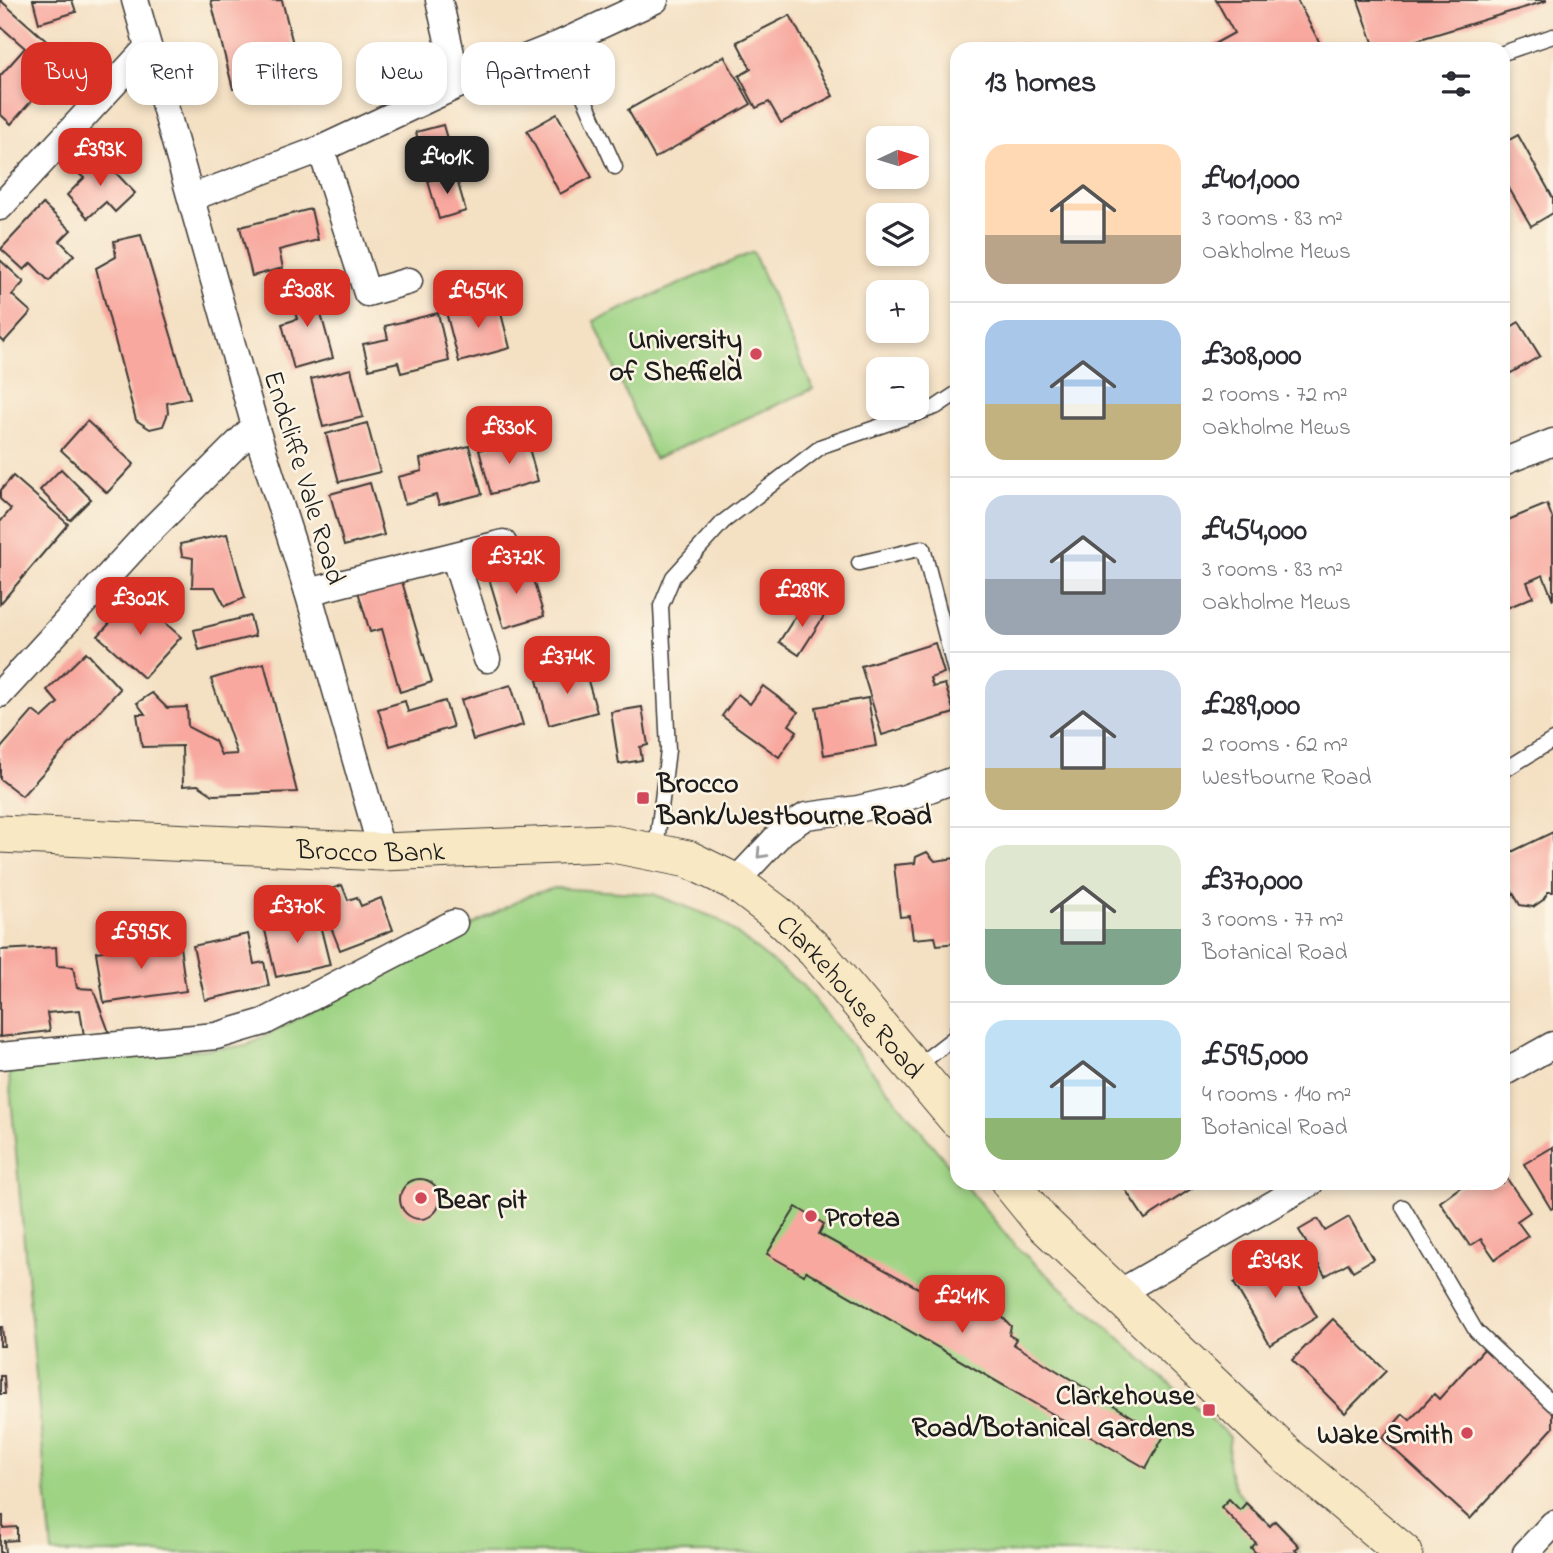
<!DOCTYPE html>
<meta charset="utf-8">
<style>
body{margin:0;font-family:"Indie Flower",sans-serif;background:#f7f7f7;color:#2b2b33;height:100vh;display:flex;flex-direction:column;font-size:26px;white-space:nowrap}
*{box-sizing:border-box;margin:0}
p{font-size:23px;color:#7c7c81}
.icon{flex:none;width:38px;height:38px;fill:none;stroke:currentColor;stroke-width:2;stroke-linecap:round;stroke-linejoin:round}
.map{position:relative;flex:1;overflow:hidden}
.sheet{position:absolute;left:950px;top:42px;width:560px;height:1148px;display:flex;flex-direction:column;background:#fff;border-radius:21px;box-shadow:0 4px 10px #0003}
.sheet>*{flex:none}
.hud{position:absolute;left:21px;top:42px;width:665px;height:63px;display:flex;gap:14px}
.needle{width:46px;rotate:86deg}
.tools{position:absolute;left:866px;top:126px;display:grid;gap:14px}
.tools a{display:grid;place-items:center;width:63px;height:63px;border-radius:14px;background:#fff;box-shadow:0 4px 10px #0003;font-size:35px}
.price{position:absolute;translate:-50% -60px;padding:0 16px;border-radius:14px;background:#d93025;color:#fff;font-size:23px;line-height:46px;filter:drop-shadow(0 2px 4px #0008)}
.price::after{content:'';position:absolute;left:50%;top:42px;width:21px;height:16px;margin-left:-10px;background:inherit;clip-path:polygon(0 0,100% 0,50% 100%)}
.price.current{background:#222;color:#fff}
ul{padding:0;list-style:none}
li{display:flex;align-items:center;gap:21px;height:175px;padding:0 35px}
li+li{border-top:2px solid #e1e1e2}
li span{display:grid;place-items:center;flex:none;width:196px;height:140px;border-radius:21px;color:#555}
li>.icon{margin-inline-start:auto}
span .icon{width:84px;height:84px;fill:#fffc;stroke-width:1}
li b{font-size:30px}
h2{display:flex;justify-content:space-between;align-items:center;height:84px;padding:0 35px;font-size:30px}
.tag{padding:0 24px;border-radius:21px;background:#fff;box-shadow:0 4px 10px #0003;font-size:24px;line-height:63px}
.tag.current{background:#d93025;color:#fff}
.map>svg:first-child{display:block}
.green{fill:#9ed384;stroke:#5d7850;stroke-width:2}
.building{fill:#f8a89f}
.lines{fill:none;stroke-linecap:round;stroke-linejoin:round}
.service-casing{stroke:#3c3935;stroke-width:17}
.minor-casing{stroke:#3c3935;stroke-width:29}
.secondary-casing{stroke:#3c3935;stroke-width:39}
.service{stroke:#fff;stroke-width:14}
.minor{stroke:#fff;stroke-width:26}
.secondary{stroke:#f8e8c3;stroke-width:37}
.oneway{stroke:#999}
.poi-dot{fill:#d1495b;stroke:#fcf5e5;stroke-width:2.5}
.labels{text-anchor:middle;stroke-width:5;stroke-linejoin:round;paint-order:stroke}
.poi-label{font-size:28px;font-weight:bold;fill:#1c1c1c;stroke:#fcf5e5;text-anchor:end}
.street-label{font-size:28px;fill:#1c1c1c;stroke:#fcf5e5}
</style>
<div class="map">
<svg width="1553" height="1553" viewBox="0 0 1553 1553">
<rect width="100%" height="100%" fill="#fcf5e5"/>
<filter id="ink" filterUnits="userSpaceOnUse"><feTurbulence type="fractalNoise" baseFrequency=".0143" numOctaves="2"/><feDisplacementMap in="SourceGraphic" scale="14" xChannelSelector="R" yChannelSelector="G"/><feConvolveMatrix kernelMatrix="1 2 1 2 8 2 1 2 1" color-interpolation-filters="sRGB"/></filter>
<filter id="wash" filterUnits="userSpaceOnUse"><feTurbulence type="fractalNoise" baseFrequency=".00686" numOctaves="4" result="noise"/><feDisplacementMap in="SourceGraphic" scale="28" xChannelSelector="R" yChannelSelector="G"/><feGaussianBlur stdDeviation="1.57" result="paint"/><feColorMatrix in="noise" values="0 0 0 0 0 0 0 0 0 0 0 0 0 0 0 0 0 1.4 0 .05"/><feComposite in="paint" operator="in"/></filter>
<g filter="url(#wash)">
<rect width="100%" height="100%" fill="#f4e0c3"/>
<g class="green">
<path d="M 753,252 L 813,389 L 654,459 L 594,321 Z"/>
<path d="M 555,888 L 653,894 L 718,919 L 803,986 L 957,1175 L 957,1183 L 964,1183 L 1015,1246 L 1230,1437 C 1222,1482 1239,1496 1269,1526 L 1275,1521 L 1299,1546 L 1296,1550 L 1299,1553 L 52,1553 L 8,1064 L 246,1046 L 529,895 Z"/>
</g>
<g id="blocks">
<g class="building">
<path d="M 0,0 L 68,60 L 11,124 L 0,114 L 0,76 L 25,48 L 0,26 Z"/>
<path d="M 33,0 L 72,0 L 76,12 L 39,23 Z"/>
<path d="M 282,0 L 300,72 L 233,89 L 211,1 Z"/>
<path d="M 1216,0 L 1297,0 L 1323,49 L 1205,49 L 1234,33 Z"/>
<path d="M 1358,0 L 1546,0 L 1546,1 L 1404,44 L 1375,48 Z"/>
<path d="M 790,15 L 833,96 L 781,123 L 769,102 L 756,108 L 739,76 L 751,69 L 737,42 Z"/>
<path d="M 724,56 L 751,104 L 655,158 L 628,110 Z"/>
<path d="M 557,114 L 592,177 L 560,194 L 527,131 Z"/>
<path d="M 443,125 L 454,163 L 426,171 L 416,132 Z"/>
<path d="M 1518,135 L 1553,198 L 1553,213 L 1531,226 L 1503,178 L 1503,143 Z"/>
<path d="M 98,154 L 135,193 L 115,212 L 106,202 L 88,218 L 67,195 L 84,178 L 78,173 Z"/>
<path d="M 455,173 L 466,211 L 439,219 L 428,181 Z"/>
<path d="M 43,204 L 71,230 L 60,241 L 74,255 L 49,281 L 31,263 L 24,270 L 1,249 Z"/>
<path d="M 311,209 L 318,240 L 279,250 L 283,268 L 252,276 L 240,227 Z"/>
<path d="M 141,235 L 190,398 L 167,403 L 168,413 L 163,426 L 150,429 L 136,420 L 96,268 L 116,257 L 114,241 Z"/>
<path d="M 0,260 L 24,282 L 12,295 L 31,312 L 4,342 L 0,338 Z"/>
<path d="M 312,281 L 333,358 L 294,369 L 282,324 L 297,319 L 288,288 Z"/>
<path d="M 497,298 L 510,348 L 459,362 L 446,312 Z"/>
<path d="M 438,313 L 449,361 L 401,373 L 398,362 L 369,369 L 363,344 L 388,339 L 385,326 Z"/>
<path d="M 1519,322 L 1540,356 L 1511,373 L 1503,361 L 1503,332 Z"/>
<path d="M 351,369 L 363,417 L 323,427 L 311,379 Z"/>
<path d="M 87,421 L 134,464 L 107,493 L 61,450 Z"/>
<path d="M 367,423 L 380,472 L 339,482 L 326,434 Z"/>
<path d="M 526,437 L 538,481 L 491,494 L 479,450 Z"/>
<path d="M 469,446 L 482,494 L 439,505 L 436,495 L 405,504 L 398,477 L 422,471 L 420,459 Z"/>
<path d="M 61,469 L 91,499 L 70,520 L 40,490 Z"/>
<path d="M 13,476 L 68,524 L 0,604 L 0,522 L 11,509 L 0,499 L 0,491 Z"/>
<path d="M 370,483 L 384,535 L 344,546 L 330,494 Z"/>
<path d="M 1547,504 L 1553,520 L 1553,600 L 1543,575 L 1527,582 L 1533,597 L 1507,608 L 1503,599 L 1503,522 Z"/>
<path d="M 227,534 L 245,598 L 225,606 L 215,587 L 192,587 L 193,558 L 182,556 L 180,544 Z"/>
<path d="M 528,563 L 544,616 L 504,628 L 488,575 Z"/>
<path d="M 400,575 L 432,682 L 400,692 L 382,629 L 370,632 L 357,588 Z"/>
<path d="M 135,596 L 181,637 L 144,678 L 98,636 Z"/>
<path d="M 804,603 L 824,616 L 799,655 L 779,642 Z"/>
<path d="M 250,616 L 255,636 L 199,650 L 194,630 Z"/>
<path d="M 935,643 L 944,673 L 930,678 L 933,687 L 945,684 L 954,713 L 882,735 L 861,666 Z"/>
<path d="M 86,652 L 120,689 L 22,796 L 0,779 L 0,749 L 33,711 L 42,718 L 58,703 L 47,690 Z"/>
<path d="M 264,663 L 297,792 L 213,795 L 198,785 L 183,786 L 182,746 L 142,747 L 137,714 L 145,714 L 137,703 L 152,693 L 167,708 L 187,707 L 188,727 L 215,741 L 221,755 L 237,754 L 211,679 Z"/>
<path d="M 584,667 L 597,712 L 549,725 L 537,680 Z"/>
<path d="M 511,685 L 523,725 L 473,740 L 461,700 Z"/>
<path d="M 763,686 L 798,712 L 789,725 L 797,731 L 779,757 L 722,716 L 738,694 L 750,704 Z"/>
<path d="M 868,698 L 876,746 L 824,755 L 816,707 Z"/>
<path d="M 405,701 L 408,712 L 445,701 L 453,727 L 390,746 L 378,709 Z"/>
<path d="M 642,707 L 648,745 L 640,747 L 642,760 L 619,764 L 611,712 Z"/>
<path d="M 1553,832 L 1553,892 L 1548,892 L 1543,900 L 1533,907 L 1520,905 L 1503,876 L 1503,856 Z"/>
<path d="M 927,852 L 935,861 L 956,858 L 957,943 L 937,945 L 935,937 L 913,939 L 910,916 L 900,917 L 894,865 L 915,863 L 916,857 Z"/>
<path d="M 342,885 L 348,900 L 357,897 L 361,906 L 381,898 L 393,930 L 340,950 L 318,894 Z"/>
<path d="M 317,913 L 330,965 L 276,977 L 264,926 Z"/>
<path d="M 248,934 L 254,964 L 264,962 L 269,986 L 205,1000 L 193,946 Z"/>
<path d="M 179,939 L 186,991 L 104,1003 L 96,952 Z"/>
<path d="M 56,947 L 57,966 L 73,967 L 77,988 L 93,989 L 109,1032 L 84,1036 L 80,1010 L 47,1013 L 50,1031 L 0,1037 L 0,950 Z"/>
<path d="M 1553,1147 L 1553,1208 L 1551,1209 L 1524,1164 Z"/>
<path d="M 1503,1173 L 1530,1212 L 1517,1221 L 1528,1236 L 1495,1259 L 1481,1239 L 1470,1246 L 1440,1202 L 1466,1183 L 1503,1183 Z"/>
<circle cx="420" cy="1199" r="20"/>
<path d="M 1121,1183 L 1200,1183 L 1145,1219 Z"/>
<path d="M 796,1207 L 824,1224 L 819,1234 L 931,1295 L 935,1292 L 943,1295 L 949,1289 L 964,1290 L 987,1301 L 1011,1326 L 1009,1335 L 1016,1339 L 1013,1344 L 1164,1436 L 1146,1468 L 806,1271 L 804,1275 L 767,1254 Z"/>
<path d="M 1349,1217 L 1373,1259 L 1353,1271 L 1348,1263 L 1325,1276 L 1299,1230 L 1318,1219 L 1325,1231 Z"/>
<path d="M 1280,1255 L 1317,1317 L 1270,1345 L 1234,1283 Z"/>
<path d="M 1333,1319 L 1386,1371 L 1345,1413 L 1292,1360 Z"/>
<path d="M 0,1327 L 2,1327 L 4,1346 L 0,1346 Z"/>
<path d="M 1485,1348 L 1553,1410 L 1553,1428 L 1470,1519 L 1382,1438 L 1403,1414 L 1410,1420 L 1434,1394 L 1439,1399 Z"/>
<path d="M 0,1376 L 4,1376 L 5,1394 L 0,1394 Z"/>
<path d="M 1229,1499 L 1240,1510 L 1246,1503 L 1270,1526 L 1275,1521 L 1299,1546 L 1295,1550 L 1299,1553 L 1256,1553 L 1251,1548 L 1256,1543 L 1221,1507 Z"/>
<path d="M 0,1516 L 3,1516 L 3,1528 L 17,1527 L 17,1540 L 4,1541 L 5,1553 L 0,1553 Z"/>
</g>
</g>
</g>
<g filter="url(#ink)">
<use href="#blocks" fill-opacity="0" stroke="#3c3935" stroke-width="2"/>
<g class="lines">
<defs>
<g id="service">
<path d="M 560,44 L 615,167"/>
<path d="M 1503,53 L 1553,36"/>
<path d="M 859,563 L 923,548 L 957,679"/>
<path d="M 1503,771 L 1553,740"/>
<path d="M 656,850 L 668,750 L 661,606 L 673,577 L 723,522 L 822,446 L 936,407 L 957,393"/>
<path d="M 916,1067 L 956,1036 L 957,1029"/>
<path d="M 1403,1207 L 1476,1331 L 1553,1404"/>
</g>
<g id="minor">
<path d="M 135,0 L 255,426 L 308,592 L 382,852"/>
<path d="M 439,0 L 458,85"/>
<path d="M 321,149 L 367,293 L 409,281"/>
<path d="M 193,197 L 321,149 L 458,85 L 560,44 L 655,0"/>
<path d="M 0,207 L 148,47"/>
<path d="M 1503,462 L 1553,442"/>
<path d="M 454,556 L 487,659"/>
<path d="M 308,592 L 503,543"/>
<path d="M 0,694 L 146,535 L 255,426"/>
<path d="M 735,882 L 782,832 L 806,816 L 858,809 L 905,798 L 957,779"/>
<path d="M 0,1056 L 216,1036 L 264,1022 L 454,923"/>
<path d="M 1503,1073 L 1553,1045"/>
<path d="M 1117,1294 L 1310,1183"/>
<path d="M 1526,1553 L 1553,1524"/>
</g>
<g id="secondary">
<path id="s1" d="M 0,834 L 382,852 L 608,843 L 688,859 L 735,882 L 776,913 L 815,950 L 957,1119"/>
<path d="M 1010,1183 L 1041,1221 L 1289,1457 L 1404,1553"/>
</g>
</defs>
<use href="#service" class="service-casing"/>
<use href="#minor" class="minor-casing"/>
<use href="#secondary" class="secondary-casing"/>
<use href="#service" class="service"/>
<use href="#minor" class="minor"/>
<use href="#secondary" class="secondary"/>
</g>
<defs><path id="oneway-chevron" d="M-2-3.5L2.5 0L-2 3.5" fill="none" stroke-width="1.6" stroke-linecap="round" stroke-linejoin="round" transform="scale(1.75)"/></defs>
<use class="oneway" href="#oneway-chevron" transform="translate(761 854) rotate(133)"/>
</g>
<g class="poi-dot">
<circle cx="756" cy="354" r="7"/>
<rect x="636" y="791" width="14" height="14" rx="3.5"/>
<circle cx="421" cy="1198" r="7"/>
<circle cx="811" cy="1216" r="7"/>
<rect x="1202" y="1403" width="14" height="14" rx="3.5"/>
<circle cx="1467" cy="1433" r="7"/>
</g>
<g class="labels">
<g class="poi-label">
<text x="742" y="348">University<tspan x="742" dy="32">of Sheffield</tspan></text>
<text x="657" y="792" text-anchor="start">Brocco<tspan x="657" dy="32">Bank/Westbourne Road</tspan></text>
<text x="435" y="1208" text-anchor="start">Bear pit</text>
<text x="825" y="1226" text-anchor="start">Protea</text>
<text x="1195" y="1404">Clarkehouse<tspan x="1195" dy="32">Road/Botanical Gardens</tspan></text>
<text x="1453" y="1443">Wake Smith</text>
</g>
<g class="street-label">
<text transform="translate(306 477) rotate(73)" y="10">Endcliffe Vale Road</text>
<text dy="10" stroke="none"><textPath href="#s1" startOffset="371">Brocco Bank</textPath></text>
<text dy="10" stroke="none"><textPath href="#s1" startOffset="906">Clarkehouse Road</textPath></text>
</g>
</g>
</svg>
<div class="tools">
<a><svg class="needle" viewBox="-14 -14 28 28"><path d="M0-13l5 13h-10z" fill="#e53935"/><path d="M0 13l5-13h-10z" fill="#7c7c81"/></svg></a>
<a><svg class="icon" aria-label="layers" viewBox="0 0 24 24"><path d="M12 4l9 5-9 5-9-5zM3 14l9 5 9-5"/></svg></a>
<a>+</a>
<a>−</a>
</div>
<b class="price" style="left:100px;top:188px">£393K</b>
<b class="price current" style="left:447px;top:196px">£401K</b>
<b class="price" style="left:307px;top:329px">£308K</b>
<b class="price" style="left:478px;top:330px">£454K</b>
<b class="price" style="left:509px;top:466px">£830K</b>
<b class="price" style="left:516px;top:596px">£372K</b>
<b class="price" style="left:802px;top:629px">£289K</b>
<b class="price" style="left:140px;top:637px">£302K</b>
<b class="price" style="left:567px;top:696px">£374K</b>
<b class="price" style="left:297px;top:945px">£370K</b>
<b class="price" style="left:141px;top:971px">£595K</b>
<b class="price" style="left:1275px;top:1300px">£343K</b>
<b class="price" style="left:962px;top:1335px">£241K</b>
<div class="hud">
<a class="tag current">Buy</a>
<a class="tag">Rent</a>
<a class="tag">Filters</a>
<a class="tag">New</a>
<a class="tag">Apartment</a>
</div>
<section class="sheet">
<h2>13 homes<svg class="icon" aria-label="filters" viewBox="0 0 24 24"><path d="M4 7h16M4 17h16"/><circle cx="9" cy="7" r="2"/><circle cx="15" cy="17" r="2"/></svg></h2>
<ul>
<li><span style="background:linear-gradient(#ffd9b3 65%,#b9a48a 0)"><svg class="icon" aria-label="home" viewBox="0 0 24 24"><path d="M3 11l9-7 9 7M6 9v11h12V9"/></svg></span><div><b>£401,000</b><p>3 rooms · 83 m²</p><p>Oakholme Mews</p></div></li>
<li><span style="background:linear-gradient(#a9c7e8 60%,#c2b280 0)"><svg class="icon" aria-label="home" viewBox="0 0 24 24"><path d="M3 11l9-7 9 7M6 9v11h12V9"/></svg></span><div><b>£308,000</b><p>2 rooms · 72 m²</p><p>Oakholme Mews</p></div></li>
<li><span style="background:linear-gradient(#c9d6e8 60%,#9aa5b1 0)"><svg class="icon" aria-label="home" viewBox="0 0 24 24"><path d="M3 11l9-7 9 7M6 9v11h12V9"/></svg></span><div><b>£454,000</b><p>3 rooms · 83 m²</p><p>Oakholme Mews</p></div></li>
<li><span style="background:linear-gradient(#c9d6e8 70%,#c2b280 0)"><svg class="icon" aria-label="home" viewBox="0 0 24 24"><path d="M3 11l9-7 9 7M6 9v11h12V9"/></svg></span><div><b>£289,000</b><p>2 rooms · 62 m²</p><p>Westbourne Road</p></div></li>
<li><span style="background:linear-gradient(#dfe7d0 60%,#7fa58c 0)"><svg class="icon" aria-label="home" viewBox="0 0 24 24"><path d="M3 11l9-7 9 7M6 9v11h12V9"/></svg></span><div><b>£370,000</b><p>3 rooms · 77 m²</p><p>Botanical Road</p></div></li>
<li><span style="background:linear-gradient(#bfe0f5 70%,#8fb573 0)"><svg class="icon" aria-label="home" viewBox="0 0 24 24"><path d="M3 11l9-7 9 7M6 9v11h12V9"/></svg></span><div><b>£595,000</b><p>4 rooms · 140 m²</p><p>Botanical Road</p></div></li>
</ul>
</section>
</div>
